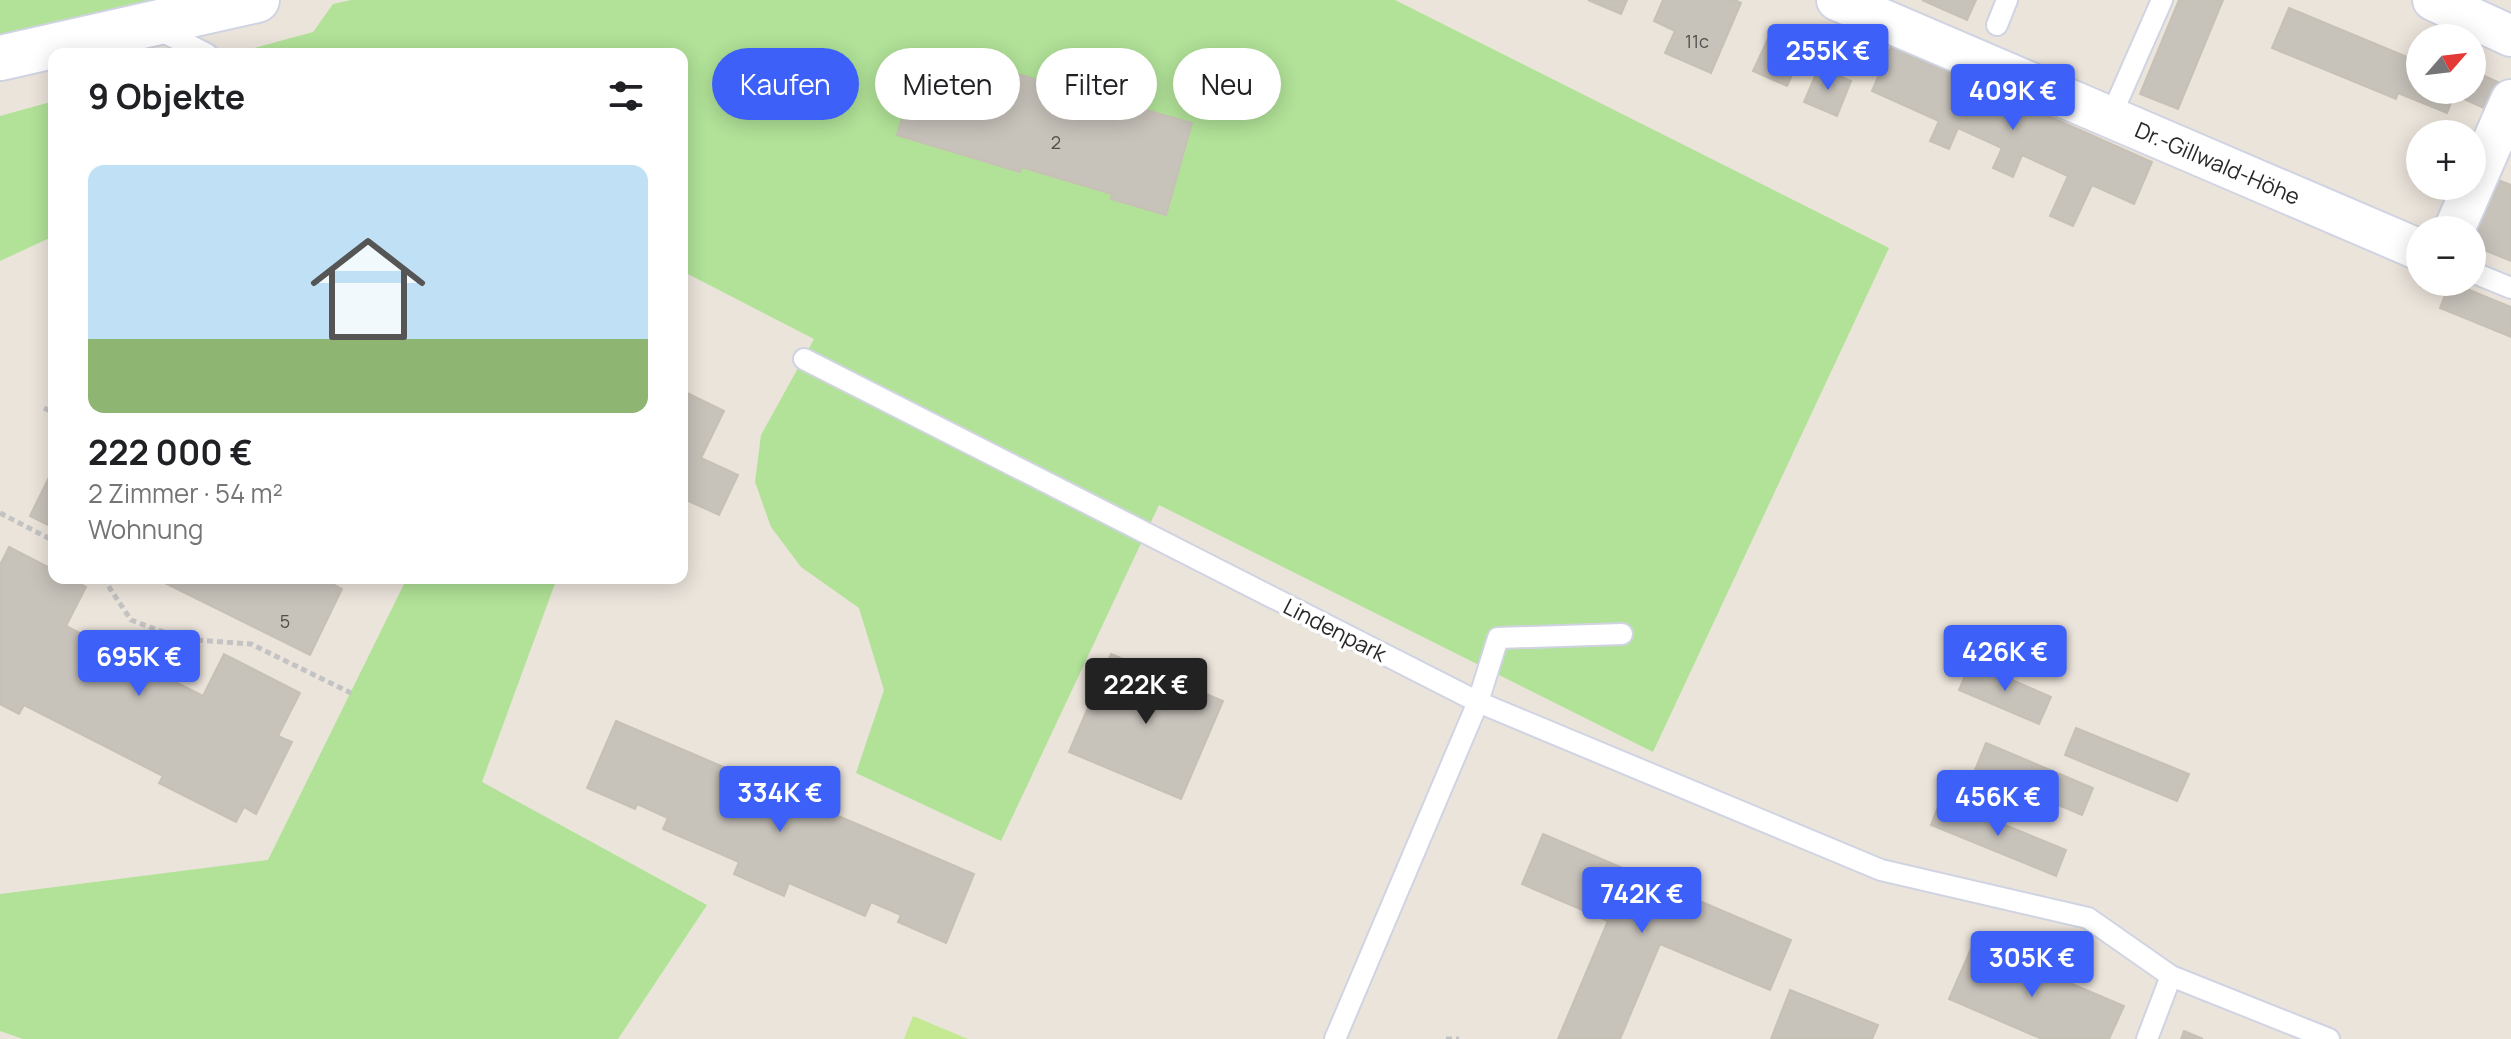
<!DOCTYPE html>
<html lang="de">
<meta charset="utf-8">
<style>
body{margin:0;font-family:Manrope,sans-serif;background:#f6f6f6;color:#202124;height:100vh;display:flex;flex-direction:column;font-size:30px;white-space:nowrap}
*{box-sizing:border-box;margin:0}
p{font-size:26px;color:#757577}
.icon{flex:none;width:44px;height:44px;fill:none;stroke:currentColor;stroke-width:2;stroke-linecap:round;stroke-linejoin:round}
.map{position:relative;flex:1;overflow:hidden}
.drawer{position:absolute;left:48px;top:48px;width:640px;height:536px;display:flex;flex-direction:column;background:#fff;border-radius:16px;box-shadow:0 4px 20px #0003}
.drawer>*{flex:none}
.guide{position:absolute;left:712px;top:48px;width:760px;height:72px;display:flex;gap:16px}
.needle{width:52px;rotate:62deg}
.controls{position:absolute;left:2406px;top:24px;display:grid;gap:16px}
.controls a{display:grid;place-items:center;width:80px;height:80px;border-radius:50%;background:#fff;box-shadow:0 4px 20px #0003;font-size:40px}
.price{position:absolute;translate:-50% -68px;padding:0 18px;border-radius:8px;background:#3c60f8;color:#fff;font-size:26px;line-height:52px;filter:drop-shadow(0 2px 4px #0008)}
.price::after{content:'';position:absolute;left:50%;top:48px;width:24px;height:18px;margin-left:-12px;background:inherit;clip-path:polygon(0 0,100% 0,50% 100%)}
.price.on{background:#222;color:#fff}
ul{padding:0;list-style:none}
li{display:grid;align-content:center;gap:16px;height:424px;padding:0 40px}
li+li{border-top:2px solid #e0e0e0}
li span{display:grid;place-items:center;height:248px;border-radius:16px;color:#555}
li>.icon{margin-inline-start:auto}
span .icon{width:144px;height:144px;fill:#fffc;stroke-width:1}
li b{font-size:34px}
h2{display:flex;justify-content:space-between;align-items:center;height:96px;padding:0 40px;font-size:34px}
.chip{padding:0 28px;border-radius:36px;background:#fff;box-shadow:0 4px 20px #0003;font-size:28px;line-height:72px}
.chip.on{background:#3c60f8;color:#fff}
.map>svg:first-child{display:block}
.green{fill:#b1e298}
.pitch{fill:#c5e993}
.building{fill:#c7c2ba;stroke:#c7c0b5;stroke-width:2}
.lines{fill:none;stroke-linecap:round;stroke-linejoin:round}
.lane-casing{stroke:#d0d4e2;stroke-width:24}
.street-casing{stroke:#d0d4e2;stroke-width:44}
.secondary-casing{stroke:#d0d4e2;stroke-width:48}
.path{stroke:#c3c3c3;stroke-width:5;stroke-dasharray:6 4;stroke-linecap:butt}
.lane{stroke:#fff;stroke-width:20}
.street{stroke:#fff;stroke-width:40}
.secondary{stroke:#fff;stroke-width:44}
.labels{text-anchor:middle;stroke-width:7;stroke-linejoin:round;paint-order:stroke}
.number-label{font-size:18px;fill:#504f4d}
.street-label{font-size:22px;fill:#292929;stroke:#fff}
</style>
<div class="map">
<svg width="2511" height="1039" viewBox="0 0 2511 1039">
<rect width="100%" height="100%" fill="#ebe4db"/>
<g class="green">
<path d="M 0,0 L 172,0 L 0,41 Z"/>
<path d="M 351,0 L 1395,0 L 1889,248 L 1653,752 L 1159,505 L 1001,841 L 856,773 L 884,690 L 859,608 L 801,567 L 771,527 L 755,482 L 761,435 L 814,339 L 682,271 L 682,54 L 232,54 L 313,32 L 333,4 Z"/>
<path d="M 54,101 L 54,236 L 0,261 L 0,116 Z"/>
<path d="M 407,578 L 557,578 L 482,782 L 707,905 L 618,1039 L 23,1039 L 0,1031 L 0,894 L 268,860 Z"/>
</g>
<path class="pitch" d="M 913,1016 L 968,1039 L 904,1039 Z"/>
<g class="building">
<path d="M 1588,0 L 1627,0 L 1621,14 Z"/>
<path d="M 1663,0 L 1735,0 L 1741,3 L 1711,73 L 1665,53 L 1675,31 L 1654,21 Z"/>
<path d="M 1922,0 L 1976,0 L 1967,20 Z"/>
<path d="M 2179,0 L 2223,0 L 2178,109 L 2140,94 Z"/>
<path d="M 2289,8 L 2407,57 L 2411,47 L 2420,51 L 2420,90 L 2456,90 L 2447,113 L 2398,93 L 2396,99 L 2272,48 Z"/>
<path d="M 1771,32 L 1805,47 L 1787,86 L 1753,71 Z"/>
<path d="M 1891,46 L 2152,162 L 2134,204 L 2092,185 L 2073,226 L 2050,216 L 2068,176 L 2022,155 L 2013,177 L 1993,168 L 2002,148 L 1958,128 L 1949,149 L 1930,141 L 1939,121 L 1872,91 Z"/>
<path d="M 977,62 L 1045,82 L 1043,87 L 1138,115 L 1139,108 L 1192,123 L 1166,215 L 1111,199 L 1112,194 L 1021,167 L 1020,172 L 897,135 L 917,69 L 970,84 Z"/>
<path d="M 1819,67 L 1851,81 L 1837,116 L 1804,102 Z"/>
<path d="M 2472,70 L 2504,85 L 2492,112 L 2460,97 L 2463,90 L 2472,90 Z"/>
<path d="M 2493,178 L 2511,185 L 2511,261 L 2472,245 L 2472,230 Z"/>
<path d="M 2450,282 L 2511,307 L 2511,337 L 2440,308 Z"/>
<path d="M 685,392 L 724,411 L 701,458 L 738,475 L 719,515 L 682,498 L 682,398 Z"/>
<path d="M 54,467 L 54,528 L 30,516 Z"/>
<path d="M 9,547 L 54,570 L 54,578 L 69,578 L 86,587 L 66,626 L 203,696 L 224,654 L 300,693 L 278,736 L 292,742 L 256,814 L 244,807 L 236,822 L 159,783 L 163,776 L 24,705 L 19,714 L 0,704 L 0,565 Z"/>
<path d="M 155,578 L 321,578 L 342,589 L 310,655 Z"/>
<path d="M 1111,654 L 1223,701 L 1181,799 L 1069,752 Z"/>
<path d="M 1971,662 L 2051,697 L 2039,724 L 1959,690 Z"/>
<path d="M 616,721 L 974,874 L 946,943 L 898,922 L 901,915 L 871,902 L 865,916 L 789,883 L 784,896 L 734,874 L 739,862 L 663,829 L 668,818 L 637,804 L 635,809 L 587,788 Z"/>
<path d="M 2076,728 L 2189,774 L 2177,801 L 2065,755 Z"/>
<path d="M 1986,743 L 2093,788 L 2082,815 L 1975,770 Z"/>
<path d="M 1941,799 L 2066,850 L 2056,876 L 1931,825 Z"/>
<path d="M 1543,834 L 1791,940 L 1770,990 L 1660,944 L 1620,1039 L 1558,1039 L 1608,921 L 1522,884 Z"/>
<path d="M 1974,942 L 2124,1006 L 2109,1039 L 2042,1039 L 1949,999 Z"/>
<path d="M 1790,990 L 1878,1025 L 1872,1039 L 1771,1039 Z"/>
<path d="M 2184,1031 L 2203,1039 L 2181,1039 Z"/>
</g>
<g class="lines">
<defs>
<g id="lane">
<path d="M 1997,25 L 2007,0"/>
<path d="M 157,29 L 207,54"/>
<path d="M 2110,118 L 2162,0"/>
<path d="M 2472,272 L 2511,288"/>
<path d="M 804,359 L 1478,702 L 1881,870 L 2088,918 L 2171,976 L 2329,1039"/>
<path d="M 1335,1039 L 1478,702 L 1498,638 L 1622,634"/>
<path d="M 2147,1039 L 2171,976"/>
</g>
<g id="street">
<path id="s1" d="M 1837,0 L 2420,250"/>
<path d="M 2433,0 L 2511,36"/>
<path d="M 2454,230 L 2511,100"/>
</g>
<path id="secondary" d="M 0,58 L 257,0"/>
</defs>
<use href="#lane" class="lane-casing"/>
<use href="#street" class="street-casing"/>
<use href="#secondary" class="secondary-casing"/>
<g class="path">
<path d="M 44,408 L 54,413"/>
<path d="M 0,513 L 54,541"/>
<path d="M 103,578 L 131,620 L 182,639 L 251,644 L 351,693"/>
<path d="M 396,578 L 404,582"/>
<path d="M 1446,1039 L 1459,1039"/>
</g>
<use href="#lane" class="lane"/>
<use href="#street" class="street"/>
<use href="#secondary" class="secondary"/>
</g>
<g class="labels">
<g class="number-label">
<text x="1697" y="48">11c</text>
<text x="1056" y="149">2</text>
<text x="285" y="628">5</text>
</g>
<g class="street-label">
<text dy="8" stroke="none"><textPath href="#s1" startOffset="414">Dr.-Gillwald-Höhe</textPath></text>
<text transform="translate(1335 630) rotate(27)" y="8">Lindenpark</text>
</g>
</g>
</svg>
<div class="controls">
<a><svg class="needle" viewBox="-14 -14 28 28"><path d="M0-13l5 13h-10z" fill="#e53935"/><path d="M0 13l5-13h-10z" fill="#757577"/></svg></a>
<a>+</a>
<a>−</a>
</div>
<b class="price" style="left:1828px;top:92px">255K €</b>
<b class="price" style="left:2013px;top:132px">409K €</b>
<b class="price" style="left:2005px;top:693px">426K €</b>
<b class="price" style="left:139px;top:698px">695K €</b>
<b class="price on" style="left:1146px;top:726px">222K €</b>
<b class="price" style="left:780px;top:834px">334K €</b>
<b class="price" style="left:1998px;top:838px">456K €</b>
<b class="price" style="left:1642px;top:935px">742K €</b>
<b class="price" style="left:2032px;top:999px">305K €</b>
<div class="guide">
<a class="chip on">Kaufen</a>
<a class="chip">Mieten</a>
<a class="chip">Filter</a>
<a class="chip">Neu</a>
</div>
<section class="drawer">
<h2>9 Objekte<svg class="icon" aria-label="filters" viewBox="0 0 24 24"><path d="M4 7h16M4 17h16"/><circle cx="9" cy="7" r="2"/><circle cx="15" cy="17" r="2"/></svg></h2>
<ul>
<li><span style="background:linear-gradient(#bfe0f5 70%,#8fb573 0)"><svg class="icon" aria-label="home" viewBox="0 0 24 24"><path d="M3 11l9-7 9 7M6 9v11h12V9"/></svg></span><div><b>222 000 €</b><p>2 Zimmer · 54 m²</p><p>Wohnung</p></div></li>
</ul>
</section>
</div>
